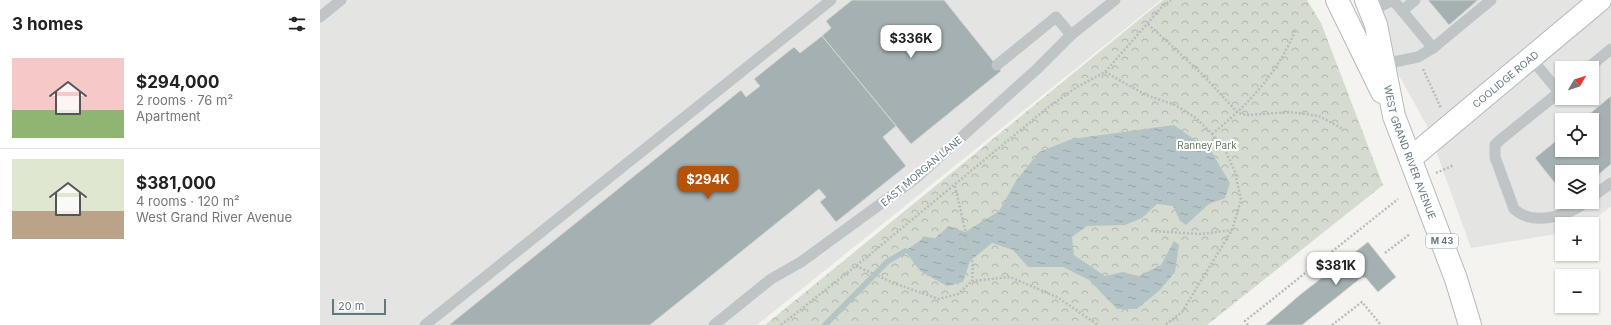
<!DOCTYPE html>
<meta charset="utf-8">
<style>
body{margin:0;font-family:Inter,sans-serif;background:#f2f2f2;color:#222;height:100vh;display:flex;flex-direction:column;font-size:15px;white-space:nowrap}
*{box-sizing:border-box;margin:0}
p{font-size:13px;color:#767676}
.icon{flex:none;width:22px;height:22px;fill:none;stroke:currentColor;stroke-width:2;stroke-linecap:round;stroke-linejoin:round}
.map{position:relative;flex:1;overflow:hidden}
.side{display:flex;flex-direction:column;background:#fff;width:320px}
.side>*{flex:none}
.needle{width:26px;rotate:51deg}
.fabs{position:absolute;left:1235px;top:61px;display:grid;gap:8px}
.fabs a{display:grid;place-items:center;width:44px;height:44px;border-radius:0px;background:#fff;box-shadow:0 1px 3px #0004;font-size:20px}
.scale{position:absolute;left:12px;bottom:10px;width:54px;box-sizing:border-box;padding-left:4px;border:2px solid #627881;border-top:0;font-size:11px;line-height:14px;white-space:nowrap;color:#627881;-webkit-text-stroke:3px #fff;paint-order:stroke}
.price{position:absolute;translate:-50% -34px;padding:0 9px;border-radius:8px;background:#fff;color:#222;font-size:13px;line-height:26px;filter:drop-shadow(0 1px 2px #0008)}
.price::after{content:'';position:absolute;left:50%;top:24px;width:12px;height:9px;margin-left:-6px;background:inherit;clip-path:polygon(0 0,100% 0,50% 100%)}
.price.current{background:#b45309;color:#fff}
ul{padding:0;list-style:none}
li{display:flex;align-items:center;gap:12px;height:100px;padding:0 12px}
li+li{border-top:1px solid #e0e0e0}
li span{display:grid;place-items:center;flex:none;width:112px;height:80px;border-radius:0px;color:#555}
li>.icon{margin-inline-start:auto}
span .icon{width:48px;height:48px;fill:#fffc;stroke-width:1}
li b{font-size:17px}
h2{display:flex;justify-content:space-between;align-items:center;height:48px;padding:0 12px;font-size:17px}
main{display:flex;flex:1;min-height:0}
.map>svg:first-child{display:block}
.built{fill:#e4e5e3;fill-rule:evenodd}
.park{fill:url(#park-crowns)}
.water{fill:url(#water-ripples)}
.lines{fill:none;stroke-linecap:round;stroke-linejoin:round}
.stream{stroke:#b4c4c6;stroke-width:5.5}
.building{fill:#a5b0b3;stroke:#d5d5d2}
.secondary-casing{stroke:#b1b8bb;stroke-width:24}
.primary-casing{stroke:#b4b9bc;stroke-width:24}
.path{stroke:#b9bcbd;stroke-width:2.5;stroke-dasharray:2 2;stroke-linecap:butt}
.lane{stroke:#bfc4c6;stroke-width:11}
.secondary{stroke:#fff;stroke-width:22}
.primary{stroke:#fff;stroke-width:22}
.labels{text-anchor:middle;stroke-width:4;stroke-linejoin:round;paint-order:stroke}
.shield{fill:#fff;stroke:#91a0a7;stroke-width:1}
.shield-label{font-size:9px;font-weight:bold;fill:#627881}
.street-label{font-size:10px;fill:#627881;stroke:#fff}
.park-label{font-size:10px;fill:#697861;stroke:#fff}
</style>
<main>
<section class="side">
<h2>3 homes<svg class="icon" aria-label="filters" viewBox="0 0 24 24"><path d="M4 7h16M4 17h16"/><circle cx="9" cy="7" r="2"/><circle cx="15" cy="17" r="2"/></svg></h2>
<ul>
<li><span style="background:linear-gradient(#f6c9c9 65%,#8fb573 0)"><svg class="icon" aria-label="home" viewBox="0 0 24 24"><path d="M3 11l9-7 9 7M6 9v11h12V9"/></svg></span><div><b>$294,000</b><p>2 rooms · 76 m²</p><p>Apartment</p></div></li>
<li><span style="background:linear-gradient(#dfe7d0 65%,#b9a48a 0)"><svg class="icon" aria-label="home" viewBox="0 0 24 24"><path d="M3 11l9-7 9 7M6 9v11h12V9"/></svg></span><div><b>$381,000</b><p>4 rooms · 120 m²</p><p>West Grand River Avenue</p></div></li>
</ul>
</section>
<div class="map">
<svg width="1291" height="325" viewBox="0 0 1291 325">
<defs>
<pattern id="park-crowns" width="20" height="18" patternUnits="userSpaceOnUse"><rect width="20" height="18" fill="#d6dbd0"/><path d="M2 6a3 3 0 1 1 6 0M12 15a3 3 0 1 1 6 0" fill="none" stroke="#b1b6ae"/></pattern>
<pattern id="water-ripples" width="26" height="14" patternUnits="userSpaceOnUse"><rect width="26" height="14" fill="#b4c4c6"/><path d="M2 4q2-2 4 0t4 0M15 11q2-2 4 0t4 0" fill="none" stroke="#96a4a6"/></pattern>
</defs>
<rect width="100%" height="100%" fill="#f4f3ef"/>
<g class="built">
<path d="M 0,0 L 841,0 L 437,325 L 0,325 Z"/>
<path d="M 1037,0 L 1291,0 L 1291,206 L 1269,224 L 1242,224 L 1242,233 L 1151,248 L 1107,126 ZM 1242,68 L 1272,68 L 1272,98 L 1242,98 ZM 1242,120 L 1272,120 L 1272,150 L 1242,150 ZM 1242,172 L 1272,172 L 1272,202 L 1242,202 Z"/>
</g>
<path class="park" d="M 843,0 L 987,0 L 1001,23 L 1063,185 L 887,325 L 445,325 Z"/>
<path class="water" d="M 854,125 L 891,151 L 910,183 L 905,198 L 889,204 L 866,225 L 860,221 L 853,206 L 837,204 L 822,218 L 805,225 L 767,226 L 752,237 L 754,255 L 785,276 L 802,272 L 819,276 L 841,265 L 854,241 L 859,245 L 855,272 L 840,290 L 817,309 L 797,309 L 769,280 L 743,267 L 708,267 L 693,250 L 672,243 L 650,261 L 643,282 L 627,286 L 600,271 L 585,251 L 605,237 L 615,238 L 629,226 L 645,232 L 679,211 L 696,181 L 719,152 L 752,139 Z"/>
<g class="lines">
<path class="stream" d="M 505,325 L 567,262 L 585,251"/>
</g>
<g class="building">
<path d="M 532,0 L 624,0 L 681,71 L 591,144 L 502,36 L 511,28 L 506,21 Z"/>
<path d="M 1108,0 L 1158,0 L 1129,25 Z"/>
<path d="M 502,36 L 576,126 L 563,137 L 586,166 L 516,222 L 500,202 L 506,197 L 499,189 L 330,325 L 129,325 L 421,90 L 426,97 L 440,86 L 434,79 L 474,47 L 480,53 Z"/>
<path d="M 1291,96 L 1291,164 L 1272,180 L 1272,172 L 1242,172 L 1242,192 L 1215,158 L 1242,136 L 1242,150 L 1272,150 L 1272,120 L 1262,120 Z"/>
<path d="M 1048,242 L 1076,277 L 1058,292 L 1046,278 L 1042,277 L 982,325 L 945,325 L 981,294 Z"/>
</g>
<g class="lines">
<defs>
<g id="secondary">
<path id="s1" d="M 1091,158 L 1280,0"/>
</g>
<g id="primary">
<path d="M 1017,0 L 1062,92"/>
<path id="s2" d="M 1046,0 L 1056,25 L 1074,116 L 1136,279 L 1150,325"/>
</g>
</defs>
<use href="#secondary" class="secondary-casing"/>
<use href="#primary" class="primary-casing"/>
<g class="path">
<path d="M 828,24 L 883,75 L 918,113 L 928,115 L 970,112 L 999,116 L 1023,129"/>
<path d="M 1103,69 L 1121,108"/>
<path d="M 785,72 L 826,95 L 855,105 L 876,118 L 892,134 L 906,152 L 915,172 L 921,200 L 912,230 L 862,312 L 845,325"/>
<path d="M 892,134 C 927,106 958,73 975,31"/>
<path d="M 1116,173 L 1134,165"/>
<path d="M 635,186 L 653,265 L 652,281"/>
<path d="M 831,231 L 881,234 L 912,230"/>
<path d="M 1065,253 L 1090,234"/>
<path d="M 536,266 L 576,284 L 619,299 L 638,294 L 652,281 L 690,277 L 737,297 L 778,325"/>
<path d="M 461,325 L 536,266 L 726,109 L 757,87 L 785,72 L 841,8 L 851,0"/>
<path d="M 928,325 L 925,321 L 1078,199"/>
<path d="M 1012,325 L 1042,302 L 1061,325"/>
</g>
<g class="lane">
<path d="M 1074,1 L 1113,48"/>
<path d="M 1050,11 L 1074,0"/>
<path d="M 1082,11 L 1095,0"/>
<path d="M 0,17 L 21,0"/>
<path d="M 1210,57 L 1239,92"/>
<path d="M 1064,64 L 1098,57 L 1113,48 L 1171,0"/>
<path d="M 677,65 L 736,17 L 751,35"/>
<path d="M 1268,68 L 1291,49"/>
<path d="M 1242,90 L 1180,140 L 1175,145 L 1175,157 L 1194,209 C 1213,226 1246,217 1266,202"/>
<path d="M 1272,197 L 1291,183"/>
<path d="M 105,325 L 511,0"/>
<path d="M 394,325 L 451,279 L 481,262 L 596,178 L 717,69 L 751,35 L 795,0"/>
</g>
<use href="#secondary" class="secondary"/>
<use href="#primary" class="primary"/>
</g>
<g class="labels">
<rect class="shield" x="1106" y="234" width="32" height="14" rx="3"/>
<g class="shield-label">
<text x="1122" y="244">M 43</text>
</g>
<g class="street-label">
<text dy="4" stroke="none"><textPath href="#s1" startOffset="123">COOLIDGE ROAD</textPath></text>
<text dy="4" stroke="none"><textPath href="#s2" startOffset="159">WEST GRAND RIVER AVENUE</textPath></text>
<text transform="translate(601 171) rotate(-40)" y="4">EAST MORGAN LANE</text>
</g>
<g class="park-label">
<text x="887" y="149">Ranney Park</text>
</g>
</g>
</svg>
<div class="fabs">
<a><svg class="needle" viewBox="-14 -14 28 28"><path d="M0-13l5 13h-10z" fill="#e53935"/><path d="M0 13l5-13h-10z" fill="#767676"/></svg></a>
<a><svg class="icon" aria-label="locate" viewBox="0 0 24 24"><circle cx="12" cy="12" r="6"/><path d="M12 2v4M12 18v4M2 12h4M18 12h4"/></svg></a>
<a><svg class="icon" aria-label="layers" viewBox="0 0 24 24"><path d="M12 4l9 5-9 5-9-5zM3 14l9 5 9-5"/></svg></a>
<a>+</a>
<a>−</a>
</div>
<div class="scale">20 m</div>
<b class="price" style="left:591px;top:59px">$336K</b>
<b class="price current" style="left:388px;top:200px">$294K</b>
<b class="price" style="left:1016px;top:286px">$381K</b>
</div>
</main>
